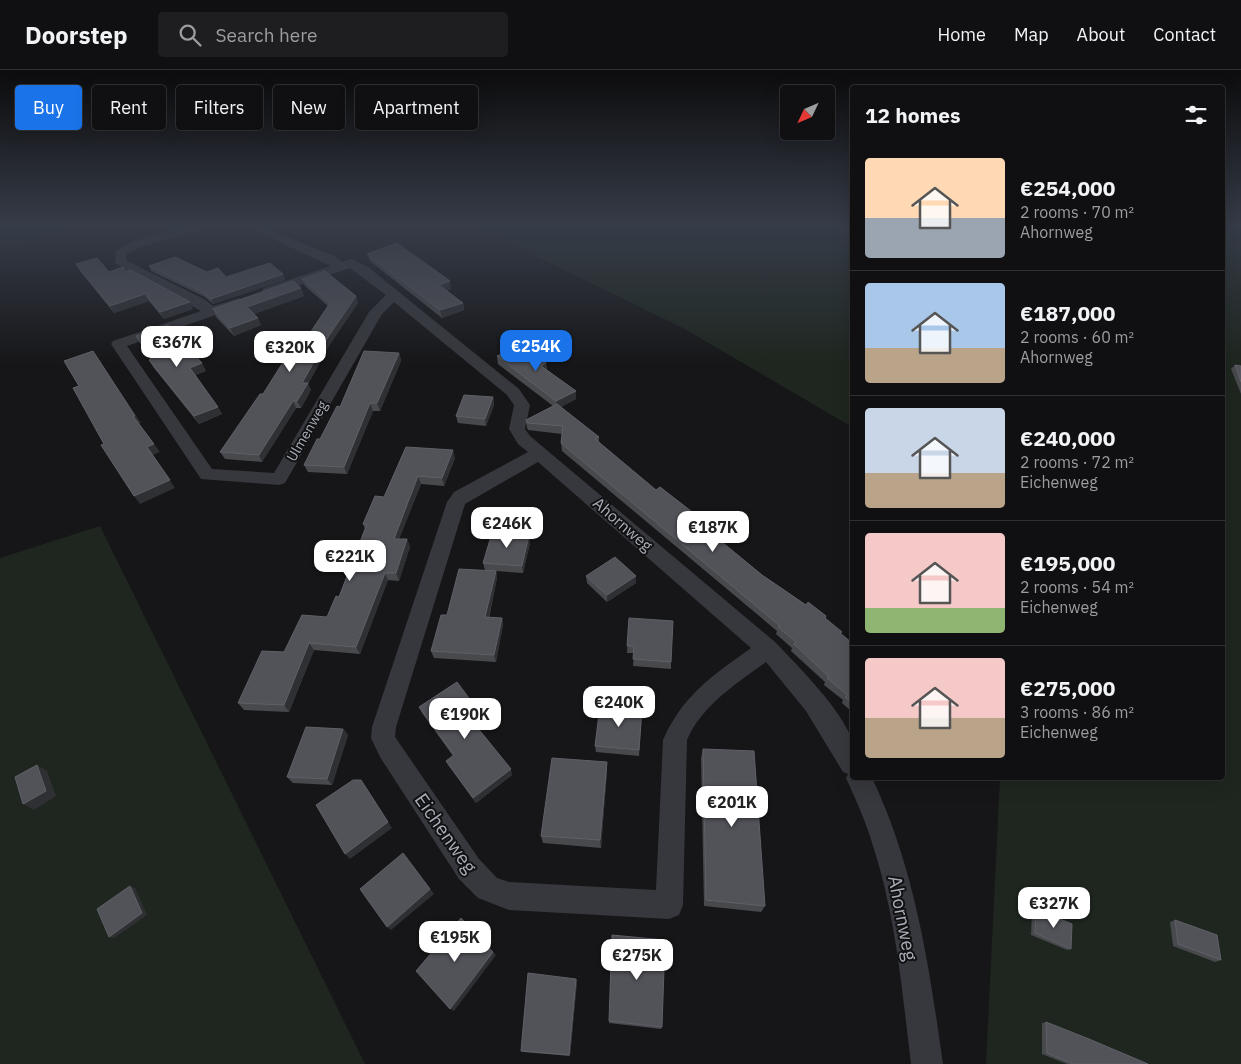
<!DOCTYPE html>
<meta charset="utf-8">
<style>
body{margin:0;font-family:"IBM Plex Sans",sans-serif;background:#1e1e20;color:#f1f3f6;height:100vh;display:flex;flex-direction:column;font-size:19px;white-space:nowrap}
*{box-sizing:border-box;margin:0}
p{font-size:16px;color:#9c9d9f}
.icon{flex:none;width:28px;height:28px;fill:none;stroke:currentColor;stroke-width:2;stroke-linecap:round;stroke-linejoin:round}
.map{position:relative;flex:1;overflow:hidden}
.sheet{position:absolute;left:850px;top:15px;width:375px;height:695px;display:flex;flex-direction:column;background:#101012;border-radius:5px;box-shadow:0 5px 20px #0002,0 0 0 1px #303032}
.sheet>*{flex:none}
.top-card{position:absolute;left:15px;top:15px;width:475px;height:45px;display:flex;gap:10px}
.needle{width:32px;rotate:226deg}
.buttons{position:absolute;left:780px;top:15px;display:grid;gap:10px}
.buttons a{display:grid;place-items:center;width:55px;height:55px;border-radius:5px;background:#101012;box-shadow:0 5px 20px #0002,0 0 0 1px #303032;font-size:25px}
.price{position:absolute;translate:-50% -42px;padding:0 11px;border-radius:10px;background:#fff;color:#222;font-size:16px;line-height:32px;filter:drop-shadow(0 1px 2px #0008)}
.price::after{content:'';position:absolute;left:50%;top:30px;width:15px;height:11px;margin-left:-8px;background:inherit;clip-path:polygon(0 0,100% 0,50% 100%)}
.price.selected{background:#1a73e8;color:#fff}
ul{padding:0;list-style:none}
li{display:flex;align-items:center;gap:15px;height:125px;padding:0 15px}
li+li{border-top:1px solid #303032}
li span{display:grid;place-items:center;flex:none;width:140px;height:100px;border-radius:5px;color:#555}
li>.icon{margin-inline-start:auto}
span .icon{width:60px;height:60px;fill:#fffc;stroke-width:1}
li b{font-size:21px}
h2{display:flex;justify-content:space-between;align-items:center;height:60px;padding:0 15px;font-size:21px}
.pill{padding:0 18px;border-radius:5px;background:#101012;box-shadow:0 5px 20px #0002,0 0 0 1px #303032;font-size:18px;line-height:45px}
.pill.selected{background:#1a73e8;color:#fff}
header{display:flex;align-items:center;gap:30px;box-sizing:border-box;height:70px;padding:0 25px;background:#101012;border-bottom:1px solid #303032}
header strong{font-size:24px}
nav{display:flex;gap:28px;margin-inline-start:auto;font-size:18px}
.search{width:350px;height:45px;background:#1e1e20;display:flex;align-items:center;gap:12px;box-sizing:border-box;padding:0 18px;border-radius:5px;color:#9c9d9f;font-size:19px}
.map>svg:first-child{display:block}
.green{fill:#1e261f}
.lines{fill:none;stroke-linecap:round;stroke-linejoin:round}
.street{fill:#37383d;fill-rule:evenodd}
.wall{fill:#47494d}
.shaded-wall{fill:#2f3033}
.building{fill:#525359;stroke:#5f6168}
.labels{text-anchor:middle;stroke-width:4;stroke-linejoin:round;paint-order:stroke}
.far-street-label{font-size:14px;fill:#a8adb8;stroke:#111113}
.street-label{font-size:16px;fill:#a8adb8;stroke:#111113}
.near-street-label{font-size:19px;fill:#a8adb8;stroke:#111113}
</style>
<header>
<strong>Doorstep</strong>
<div class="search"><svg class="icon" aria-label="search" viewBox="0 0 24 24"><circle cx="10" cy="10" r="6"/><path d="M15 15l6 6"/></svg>Search here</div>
<nav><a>Home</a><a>Map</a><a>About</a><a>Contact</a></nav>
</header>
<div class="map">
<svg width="1241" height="994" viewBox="0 0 1241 994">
<rect width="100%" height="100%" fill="#161618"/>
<g class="green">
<path d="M 0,156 L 81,156 L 22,176 L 0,176 Z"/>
<path d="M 474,156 L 852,156 L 852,357 L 683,258 Z"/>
<path d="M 1222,156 L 1241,156 L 1241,994 L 986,994 L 1000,708 L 1222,708 Z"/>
<path d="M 100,456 L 365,994 L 0,994 L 0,488 Z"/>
</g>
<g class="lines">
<path class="street" d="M 185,156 L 204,156 L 202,159 L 138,178 L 126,185 L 127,191 L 204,229 L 213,236 L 239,228 L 246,232 L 244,235 L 127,276 L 212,399 L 274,403 L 369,242 L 386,225 L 350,198 L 274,224 L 264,224 L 262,221 L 264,218 L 331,196 L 244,156 L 260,156 L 334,186 L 342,192 L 351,189 L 368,197 L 519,319 L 530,335 L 525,359 L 530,366 L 775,572 C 799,597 839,637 852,669 C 856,679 852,697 852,708 L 872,708 C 915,798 929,895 943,994 L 911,994 C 902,921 896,846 873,776 C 866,752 856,730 846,708 L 848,704 L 843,702 L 806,641 L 766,592 C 736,614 702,635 687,670 L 683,835 L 679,845 L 669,849 L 509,840 L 478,828 L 459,809 L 380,687 L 371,668 L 372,657 L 447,432 L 454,422 L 528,382 L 518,374 L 509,359 L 514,335 L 507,325 L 394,232 L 382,244 L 285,413 L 279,415 L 201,409 L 111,274 L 113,271 L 201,241 L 115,193 L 116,181 L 130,172 ZM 538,392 L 751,578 C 712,606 683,625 663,670 L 656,820 L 509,812 L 497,808 L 479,789 L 395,667 L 396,657 L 465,434 Z"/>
</g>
<g class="wall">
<path d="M 367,184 L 451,219 L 446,221 L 463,233 L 464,240 L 442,248 L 370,191 Z"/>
<path d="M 76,194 L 109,202 L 126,201 L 193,239 L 164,249 L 149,231 L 114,243 L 80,201 Z"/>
<path d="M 149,196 L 207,202 L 226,207 L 283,204 L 285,210 L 213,234 L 205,227 L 151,201 Z"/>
<path d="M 302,209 L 356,226 L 358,233 L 330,274 L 308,314 L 311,320 L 301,338 L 296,338 L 262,392 L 225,389 L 220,382 L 263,324 L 300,278 L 328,236 L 305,216 Z"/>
<path d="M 304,226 L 254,244 L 261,255 L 234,266 L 216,247 L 213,239 Z"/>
<path d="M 399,283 L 401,291 L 380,341 L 373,341 L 347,404 L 308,402 L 304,395 L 320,369 Z"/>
<path d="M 497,286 L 546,293 L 547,300 L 576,321 L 576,329 L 561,337 L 599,367 L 599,372 L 656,420 L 762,505 L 806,535 L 826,546 L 825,548 L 841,564 L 852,573 L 852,642 L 842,633 L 843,630 L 824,615 L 825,612 L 791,581 L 792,578 L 776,564 L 777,561 L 562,381 L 561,373 L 562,364 L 528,360 L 527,358 L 526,350 L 553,336 L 498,294 Z"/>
<path d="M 149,290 L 206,301 L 195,305 L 222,344 L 199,354 L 154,298 Z"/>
<path d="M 1235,295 L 1241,296 L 1241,324 L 1231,299 Z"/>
<path d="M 493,327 L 494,335 L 486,356 L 458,353 L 456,346 Z"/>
<path d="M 406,377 L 455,388 L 444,416 L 421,414 L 399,469 L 407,469 L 410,477 L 399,511 L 388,510 L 360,584 L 314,580 L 289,642 L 244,640 L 238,633 L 284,582 L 327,547 L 339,527 L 365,459 L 363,454 L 384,427 Z"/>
<path d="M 529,465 L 530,473 L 523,503 L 496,501 L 497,508 L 489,548 L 502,548 L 503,555 L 496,592 L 434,588 L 431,581 L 447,545 L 485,500 L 483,493 Z"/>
<path d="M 586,506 L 636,513 L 607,532 L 587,513 Z"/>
<path d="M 629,548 L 671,592 L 671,599 L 633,596 L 634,583 L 627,583 Z"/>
<path d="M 419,637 L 480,645 L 472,651 L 512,705 L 476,733 L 449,696 L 446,691 L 453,686 L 422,643 Z"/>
<path d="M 642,639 L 639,686 L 596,682 L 595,676 Z"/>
<path d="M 343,659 L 348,665 L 332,715 L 293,713 L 287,707 Z"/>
<path d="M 703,679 L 765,836 L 761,842 L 704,836 L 701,688 Z"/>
<path d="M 607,700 L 601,778 L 543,773 L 541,766 Z"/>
<path d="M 1036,839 L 1071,879 L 1067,880 L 1031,865 L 1032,841 Z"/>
<path d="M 1175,850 L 1221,890 L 1215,892 L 1173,876 L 1170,852 Z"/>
<path d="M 576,909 L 577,911 L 570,986 L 523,982 L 521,981 Z"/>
<path d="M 609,951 L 662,957 L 661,959 L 609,953 Z"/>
<path d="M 1046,952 L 1148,994 L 1067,994 L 1042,984 L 1042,953 Z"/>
</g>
<g class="shaded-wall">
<path d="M 283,204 L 285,210 L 213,234 L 211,229 Z"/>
<path d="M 450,211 L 451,219 L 441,223 L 439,215 Z"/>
<path d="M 301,218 L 304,226 L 251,245 L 247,237 Z"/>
<path d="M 145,224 L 149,231 L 114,243 L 110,236 Z"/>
<path d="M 356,226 L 358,233 L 330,274 L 308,314 L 311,320 L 301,338 L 297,331 L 302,313 L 328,267 Z"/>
<path d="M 190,232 L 193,239 L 164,249 L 160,242 Z"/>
<path d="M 463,233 L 464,240 L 442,248 L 440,240 Z"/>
<path d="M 258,248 L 261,255 L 234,266 L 230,258 Z"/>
<path d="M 93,281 L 141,353 L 138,354 L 133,346 Z"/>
<path d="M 399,283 L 401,291 L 380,341 L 377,333 Z"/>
<path d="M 202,293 L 206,301 L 194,305 L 190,298 Z"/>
<path d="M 546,293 L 547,301 L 541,296 Z"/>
<path d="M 576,321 L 576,329 L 557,339 L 556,331 Z"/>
<path d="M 493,327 L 494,335 L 486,356 L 485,349 Z"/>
<path d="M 293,331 L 296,338 L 262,392 L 259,385 Z"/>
<path d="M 370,333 L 373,341 L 347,404 L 344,397 Z"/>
<path d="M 218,337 L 222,344 L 199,354 L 194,346 Z"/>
<path d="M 154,374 L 160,382 L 153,385 L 175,418 L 140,434 L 134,426 L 147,377 Z"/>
<path d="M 453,380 L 455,388 L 444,416 L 442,408 Z"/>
<path d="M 418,406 L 421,414 L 396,476 L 394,469 Z"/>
<path d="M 709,455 L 708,462 L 705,458 Z"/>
<path d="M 529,465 L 530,473 L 523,503 L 522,496 Z"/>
<path d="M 407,469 L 410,477 L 399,511 L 396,503 Z"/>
<path d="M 496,501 L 497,508 L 487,554 L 485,547 Z"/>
<path d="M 385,503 L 388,510 L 360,584 L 356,577 Z"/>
<path d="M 636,506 L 636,513 L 607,532 L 607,525 Z"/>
<path d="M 502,548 L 503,555 L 496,592 L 494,585 Z"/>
<path d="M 309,573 L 314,580 L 289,642 L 284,635 Z"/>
<path d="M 477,639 L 480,645 L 470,652 L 468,646 Z"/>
<path d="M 343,659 L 348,665 L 332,715 L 327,709 Z"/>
<path d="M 607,692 L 607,700 L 601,778 L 600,770 Z"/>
<path d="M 37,695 L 47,701 L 56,726 L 34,740 L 23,734 Z"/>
<path d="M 511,699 L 512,705 L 476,733 L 473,728 Z"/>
<path d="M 361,710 L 392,758 L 350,789 L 345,784 Z"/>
<path d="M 407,788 L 434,824 L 391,860 L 387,857 Z"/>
<path d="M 130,816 L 135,818 L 147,845 L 114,868 L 109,867 Z"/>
<path d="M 493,882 L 496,885 L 454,941 L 450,939 Z"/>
<path d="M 576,909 L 577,911 L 570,986 L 569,985 Z"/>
</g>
<g class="building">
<path d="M 397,173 L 450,211 L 439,215 L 463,233 L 440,240 L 367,184 Z"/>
<path d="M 175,187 L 207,202 L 218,198 L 226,207 L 270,193 L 283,204 L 211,229 L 202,222 L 149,196 Z"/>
<path d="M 97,188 L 109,202 L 123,197 L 126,201 L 131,200 L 190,232 L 160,242 L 145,224 L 110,236 L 76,194 Z"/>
<path d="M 325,201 L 356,226 L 328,267 L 302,313 L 308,313 L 297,331 L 293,331 L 259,385 L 220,382 L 260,324 L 263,324 L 292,278 L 300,278 L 330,233 L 302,209 Z"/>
<path d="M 293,211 L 301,218 L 247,237 L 258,248 L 230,258 L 213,239 Z"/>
<path d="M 168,255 L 202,293 L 190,298 L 218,337 L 194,346 L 149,290 L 151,289 L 136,266 Z"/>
<path d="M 521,275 L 546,293 L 541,296 L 576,321 L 556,331 L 497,286 Z"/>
<path d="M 93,281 L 135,346 L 133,346 L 154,374 L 147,377 L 170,410 L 134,426 L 101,375 L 104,374 L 73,318 L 79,316 L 64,291 Z"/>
<path d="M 364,281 L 399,283 L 377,333 L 370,333 L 344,397 L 304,395 L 317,369 L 320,369 L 337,336 L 340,337 Z"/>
<path d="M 1235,295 L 1241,296 L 1241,312 Z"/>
<path d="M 464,325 L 493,327 L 485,349 L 456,346 Z"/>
<path d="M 557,334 L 599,367 L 595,369 L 656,420 L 660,417 L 709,455 L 705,458 L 762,505 L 806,535 L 808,532 L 826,546 L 825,548 L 842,562 L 840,563 L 852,573 L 852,633 L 845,627 L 847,625 L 827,608 L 829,607 L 794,574 L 796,572 L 778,557 L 780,556 L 561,373 L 563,356 L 527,353 L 526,350 Z"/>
<path d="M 406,377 L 453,380 L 442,408 L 418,406 L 394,469 L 407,469 L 396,503 L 385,503 L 356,577 L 309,573 L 284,635 L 238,633 L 262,581 L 284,582 L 302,545 L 327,547 L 336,526 L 339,527 L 367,454 L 363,454 L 375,426 L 384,427 Z"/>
<path d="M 492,463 L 529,465 L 522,496 L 483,493 Z"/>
<path d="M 615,487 L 636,506 L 607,525 L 586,506 Z"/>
<path d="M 459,499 L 496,501 L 485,547 L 502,548 L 494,585 L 431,581 L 441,545 L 447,545 Z"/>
<path d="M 629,548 L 673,551 L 671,592 L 633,589 L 634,576 L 627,576 Z"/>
<path d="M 457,612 L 477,639 L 468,646 L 511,699 L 473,728 L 446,691 L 454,685 L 419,637 Z"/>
<path d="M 600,636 L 642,639 L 639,680 L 595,676 Z"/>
<path d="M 306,657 L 343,659 L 327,709 L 287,707 Z"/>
<path d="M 703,679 L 754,681 L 765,836 L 706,830 Z"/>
<path d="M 552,688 L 607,692 L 600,770 L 541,766 Z"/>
<path d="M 37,695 L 46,721 L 23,734 L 15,707 Z"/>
<path d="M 353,710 L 361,710 L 388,752 L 345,784 L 316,735 Z"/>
<path d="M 403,783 L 430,819 L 387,857 L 360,819 Z"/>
<path d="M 130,816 L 142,843 L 109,867 L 97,839 Z"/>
<path d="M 1036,839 L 1072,854 L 1071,879 L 1035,863 Z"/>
<path d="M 461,848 L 493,882 L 450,939 L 416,901 Z"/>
<path d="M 1175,850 L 1217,865 L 1221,890 L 1178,874 Z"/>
<path d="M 612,865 L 665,870 L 662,957 L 609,951 Z"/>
<path d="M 528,903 L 576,909 L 569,985 L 521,981 Z"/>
<path d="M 1046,952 L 1089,969 L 1148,994 L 1073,994 L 1047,983 Z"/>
</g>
<linearGradient id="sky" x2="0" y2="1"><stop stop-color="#0c0c0d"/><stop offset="0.53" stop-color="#363c48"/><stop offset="1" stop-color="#363c48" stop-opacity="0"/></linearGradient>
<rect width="1241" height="295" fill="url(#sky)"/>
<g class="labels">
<g class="far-street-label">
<text transform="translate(307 361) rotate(-60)" y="5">Ulmenweg</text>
</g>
<g class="street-label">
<text transform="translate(623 454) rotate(41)" y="6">Ahornweg</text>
</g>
<g class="near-street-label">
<text transform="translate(446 763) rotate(55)" y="7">Eichenweg</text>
<text transform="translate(903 848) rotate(79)" y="7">Ahornweg</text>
</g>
</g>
</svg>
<div class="buttons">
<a><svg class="needle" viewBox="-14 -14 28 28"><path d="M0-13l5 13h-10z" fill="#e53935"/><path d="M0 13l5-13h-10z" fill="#9c9d9f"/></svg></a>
</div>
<b class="price" style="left:177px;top:298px">€367K</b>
<b class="price selected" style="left:536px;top:302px">€254K</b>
<b class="price" style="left:290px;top:303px">€320K</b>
<b class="price" style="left:507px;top:479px">€246K</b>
<b class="price" style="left:713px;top:483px">€187K</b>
<b class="price" style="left:350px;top:512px">€221K</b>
<b class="price" style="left:619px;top:658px">€240K</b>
<b class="price" style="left:465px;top:670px">€190K</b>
<b class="price" style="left:732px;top:758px">€201K</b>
<b class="price" style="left:1054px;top:859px">€327K</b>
<b class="price" style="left:455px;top:893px">€195K</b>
<b class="price" style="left:637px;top:911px">€275K</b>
<div class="top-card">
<a class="pill selected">Buy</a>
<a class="pill">Rent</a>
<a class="pill">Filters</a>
<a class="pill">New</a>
<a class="pill">Apartment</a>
</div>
<section class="sheet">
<h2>12 homes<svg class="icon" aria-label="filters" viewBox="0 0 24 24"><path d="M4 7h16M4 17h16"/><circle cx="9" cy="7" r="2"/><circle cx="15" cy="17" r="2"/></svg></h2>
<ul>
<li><span style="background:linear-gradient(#ffd9b3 60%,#9aa5b1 0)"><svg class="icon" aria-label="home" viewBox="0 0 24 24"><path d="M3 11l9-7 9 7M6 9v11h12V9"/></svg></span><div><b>€254,000</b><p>2 rooms · 70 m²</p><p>Ahornweg</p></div></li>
<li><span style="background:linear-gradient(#a9c7e8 65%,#b9a48a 0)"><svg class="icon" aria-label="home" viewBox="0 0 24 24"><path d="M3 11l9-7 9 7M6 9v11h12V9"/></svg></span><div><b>€187,000</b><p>2 rooms · 60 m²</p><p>Ahornweg</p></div></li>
<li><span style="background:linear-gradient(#c9d6e8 65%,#b9a48a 0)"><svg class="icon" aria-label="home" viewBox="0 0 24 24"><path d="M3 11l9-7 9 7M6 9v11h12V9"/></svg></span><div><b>€240,000</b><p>2 rooms · 72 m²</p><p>Eichenweg</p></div></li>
<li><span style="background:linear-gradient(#f6c9c9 75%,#8fb573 0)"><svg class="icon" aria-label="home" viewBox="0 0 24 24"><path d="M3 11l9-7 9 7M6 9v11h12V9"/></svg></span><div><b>€195,000</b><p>2 rooms · 54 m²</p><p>Eichenweg</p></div></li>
<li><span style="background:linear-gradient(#f6c9c9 60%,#b9a48a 0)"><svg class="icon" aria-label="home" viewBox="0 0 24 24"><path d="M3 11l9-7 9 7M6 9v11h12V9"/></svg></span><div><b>€275,000</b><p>3 rooms · 86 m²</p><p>Eichenweg</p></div></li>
</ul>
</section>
</div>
